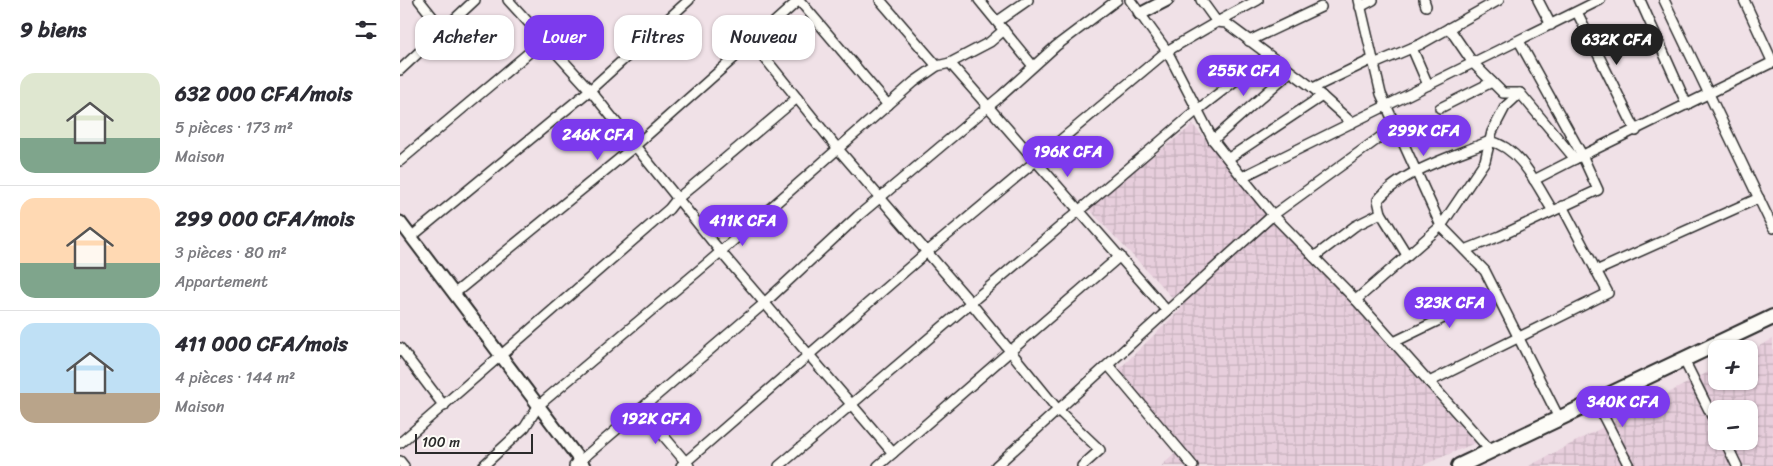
<!DOCTYPE html>
<html lang="fr">
<meta charset="utf-8">
<style>
body{margin:0;font-family:Sriracha,sans-serif;background:#f7f7f7;color:#2b2b33;height:100vh;display:flex;flex-direction:column;font-size:19px;white-space:nowrap}
*{box-sizing:border-box;margin:0}
p{font-size:16px;color:#7c7c81}
.icon{flex:none;width:28px;height:28px;fill:none;stroke:currentColor;stroke-width:2;stroke-linecap:round;stroke-linejoin:round}
.map{position:relative;flex:1;overflow:hidden}
.panel{display:flex;flex-direction:column;background:#fff;width:400px}
.panel>*{flex:none}
.banner{position:absolute;left:15px;top:15px;width:475px;height:45px;display:flex;gap:10px}
.buttons{position:absolute;left:1308px;top:340px;display:grid;gap:10px}
.buttons a{display:grid;place-items:center;width:50px;height:50px;border-radius:10px;background:#fff;box-shadow:0 1px 4px #0004;font-size:25px}
.scale{position:absolute;left:15px;bottom:12px;width:118px;box-sizing:border-box;padding-left:5px;border:2px solid #2b2b2b;border-top:0;font-size:14px;line-height:18px;white-space:nowrap;color:#2b2b2b;-webkit-text-stroke:4px #fdfcf7;paint-order:stroke}
.price{position:absolute;translate:-50% -42px;padding:0 11px;border-radius:18px;background:#7c3aed;color:#fff;font-size:16px;line-height:32px;filter:drop-shadow(0 1px 2px #0008)}
.price::after{content:'';position:absolute;left:50%;top:30px;width:15px;height:11px;margin-left:-8px;background:inherit;clip-path:polygon(0 0,100% 0,50% 100%)}
.price.active{background:#222;color:#fff}
ul{padding:0;list-style:none}
li{display:flex;align-items:center;gap:15px;height:125px;padding:0 20px}
li+li{border-top:1px solid #e1e1e2}
li span{display:grid;place-items:center;flex:none;width:140px;height:100px;border-radius:15px;color:#555}
li>.icon{margin-inline-start:auto}
span .icon{width:60px;height:60px;fill:#fffc;stroke-width:1}
li b{font-size:21px}
h2{display:flex;justify-content:space-between;align-items:center;height:60px;padding:0 20px;font-size:21px}
.tag{padding:0 18px;border-radius:15px;background:#fff;box-shadow:0 1px 4px #0004;font-size:18px;line-height:45px}
.tag.active{background:#7c3aed;color:#fff}
main{display:flex;flex:1;min-height:0}
.map>svg:first-child{display:block}
.industrial{fill:url(#industrial-grid);fill-rule:evenodd}
.lines{fill:none;stroke-linecap:round;stroke-linejoin:round}
.minor-casing{stroke:#2b2b2b;stroke-width:12}
.tertiary-casing{stroke:#2b2b2b;stroke-width:15}
.secondary-casing{stroke:#2b2b2b;stroke-width:18}
.minor{stroke:#fdfcf7;stroke-width:9}
.tertiary{stroke:#fdfcf7;stroke-width:11}
.secondary{stroke:#fdfcf7;stroke-width:14}
</style>
<main>
<section class="panel">
<h2>9 biens<svg class="icon" aria-label="filters" viewBox="0 0 24 24"><path d="M4 7h16M4 17h16"/><circle cx="9" cy="7" r="2"/><circle cx="15" cy="17" r="2"/></svg></h2>
<ul>
<li><span style="background:linear-gradient(#dfe7d0 65%,#7fa58c 0)"><svg class="icon" aria-label="home" viewBox="0 0 24 24"><path d="M3 11l9-7 9 7M6 9v11h12V9"/></svg></span><div><b>632 000 CFA/mois</b><p>5 pièces · 173 m²</p><p>Maison</p></div></li>
<li><span style="background:linear-gradient(#ffd9b3 65%,#7fa58c 0)"><svg class="icon" aria-label="home" viewBox="0 0 24 24"><path d="M3 11l9-7 9 7M6 9v11h12V9"/></svg></span><div><b>299 000 CFA/mois</b><p>3 pièces · 80 m²</p><p>Appartement</p></div></li>
<li><span style="background:linear-gradient(#bfe0f5 70%,#b9a48a 0)"><svg class="icon" aria-label="home" viewBox="0 0 24 24"><path d="M3 11l9-7 9 7M6 9v11h12V9"/></svg></span><div><b>411 000 CFA/mois</b><p>4 pièces · 144 m²</p><p>Maison</p></div></li>
</ul>
</section>
<div class="map">
<svg width="1373" height="466" viewBox="0 0 1373 466">
<defs>
<pattern id="industrial-grid" width="8" height="8" patternUnits="userSpaceOnUse" patternTransform="scale(1.25)"><rect width="8" height="8" fill="#e7cedc"/><path d="M0 4h8M4 0v8" fill="none" stroke="#c6b1bd"/></pattern>
</defs>
<rect width="100%" height="100%" fill="#f0e1e7"/>
<filter id="ink" filterUnits="userSpaceOnUse"><feTurbulence type="fractalNoise" baseFrequency=".02" numOctaves="2"/><feDisplacementMap in="SourceGraphic" scale="10" xChannelSelector="R" yChannelSelector="G"/><feConvolveMatrix kernelMatrix="1 2 1 2 8 2 1 2 1" color-interpolation-filters="sRGB"/></filter>
<g filter="url(#ink)">
<g class="industrial">
<path d="M 793,125 L 1075,443 L 1021,466 L 761,466 L 776,453 L 714,374 L 782,308 L 687,207 Z"/>
<path d="M 1373,339 L 1373,466 L 1129,466 L 1316,368 L 1316,381 L 1349,381 L 1349,351 ZM 1316,409 L 1349,409 L 1349,441 L 1316,441 Z"/>
</g>
<g class="lines">
<defs>
<g id="minor">
<path d="M 19,0 L 43,30"/>
<path d="M 108,0 L 190,90 L 320,251 L 493,453"/>
<path d="M 480,0 L 537,66"/>
<path d="M 579,0 L 633,66"/>
<path d="M 730,0 L 767,51 L 813,140 L 842,177 L 873,215 L 956,300 L 1090,450"/>
<path d="M 801,0 L 817,22 L 858,0"/>
<path d="M 959,0 L 981,94 L 1041,226 L 1085,271 L 1159,418"/>
<path d="M 1024,0 L 1026,6"/>
<path d="M 1138,0 L 1151,25"/>
<path d="M 1240,0 L 1287,105"/>
<path d="M 1264,0 L 1373,228"/>
<path d="M 1344,0 L 1373,63"/>
<path d="M 960,7 L 973,0"/>
<path d="M 1177,12 L 1236,131"/>
<path d="M 598,21 L 628,0"/>
<path d="M 1049,28 L 1073,63 L 1103,93 L 1120,93 L 1175,159 L 1373,62"/>
<path d="M 849,41 L 921,7"/>
<path d="M 1012,48 L 1028,85"/>
<path d="M 550,63 L 767,311"/>
<path d="M 974,64 L 1021,44 L 1099,0"/>
<path d="M 0,70 L 75,0"/>
<path d="M 913,88 L 973,59"/>
<path d="M 488,105 L 399,0 L 352,42 L 438,149 L 571,303 L 659,411 L 700,450 L 682,466"/>
<path d="M 1040,108 L 1092,82"/>
<path d="M 813,140 L 890,72"/>
<path d="M 829,158 L 922,96"/>
<path d="M 0,161 L 144,40"/>
<path d="M 842,177 L 1200,0"/>
<path d="M 1134,180 L 1175,159"/>
<path d="M 11,237 L 190,90 L 289,0"/>
<path d="M 1065,250 L 1100,236 L 1198,190 L 1182,155 L 1119,41"/>
<path d="M 1007,255 L 981,213 L 978,200 C 1001,171 1056,155 1090,141 C 1121,148 1137,186 1153,211"/>
<path d="M 914,257 L 955,226 L 981,213"/>
<path d="M 1196,271 L 1359,198"/>
<path d="M 55,293 L 235,146 L 352,42"/>
<path d="M 956,300 L 1041,226 L 1085,161 L 1092,132 L 1105,107 L 1120,93"/>
<path d="M 994,342 L 1095,293"/>
<path d="M 0,348 L 44,406"/>
<path d="M 1283,358 L 1316,424"/>
<path d="M 708,365 L 793,466"/>
<path d="M 1029,382 L 1208,293 L 1162,206"/>
<path d="M 1195,400 L 1229,466"/>
<path d="M 241,409 L 289,466"/>
<path d="M 1325,441 L 1337,466"/>
<path d="M 0,443 L 269,209 L 277,199 L 397,98"/>
<path d="M 0,461 L 4,466"/>
<path d="M 83,466 L 125,427 L 139,405 L 310,261 L 514,82 L 537,66 L 550,63 L 590,42 L 604,30"/>
<path d="M 174,466 L 360,307 L 458,216 L 602,95 L 656,46 L 717,0"/>
<path d="M 281,466 L 527,252 L 767,51 L 817,22 L 826,23 L 913,88 L 952,123"/>
<path d="M 379,466 L 796,111 L 867,56"/>
<path d="M 478,466 L 720,256"/>
<path d="M 596,466 L 873,215 L 997,125"/>
</g>
<g id="tertiary">
<path d="M 740,14 L 767,0"/>
<path d="M 0,222 L 184,466"/>
</g>
<path id="secondary" d="M 1059,466 L 1373,317"/>
</defs>
<use href="#minor" class="minor-casing"/>
<use href="#tertiary" class="tertiary-casing"/>
<use href="#secondary" class="secondary-casing"/>
<use href="#minor" class="minor"/>
<use href="#tertiary" class="tertiary"/>
<use href="#secondary" class="secondary"/>
</g>
</g>
</svg>
<div class="buttons">
<a>+</a>
<a>−</a>
</div>
<div class="scale">100 m</div>
<b class="price active" style="left:1217px;top:66px">632K CFA</b>
<b class="price" style="left:844px;top:97px">255K CFA</b>
<b class="price" style="left:1024px;top:157px">299K CFA</b>
<b class="price" style="left:198px;top:161px">246K CFA</b>
<b class="price" style="left:668px;top:178px">196K CFA</b>
<b class="price" style="left:343px;top:247px">411K CFA</b>
<b class="price" style="left:1050px;top:329px">323K CFA</b>
<b class="price" style="left:1223px;top:428px">340K CFA</b>
<b class="price" style="left:256px;top:445px">192K CFA</b>
<div class="banner">
<a class="tag">Acheter</a>
<a class="tag active">Louer</a>
<a class="tag">Filtres</a>
<a class="tag">Nouveau</a>
</div>
</div>
</main>
